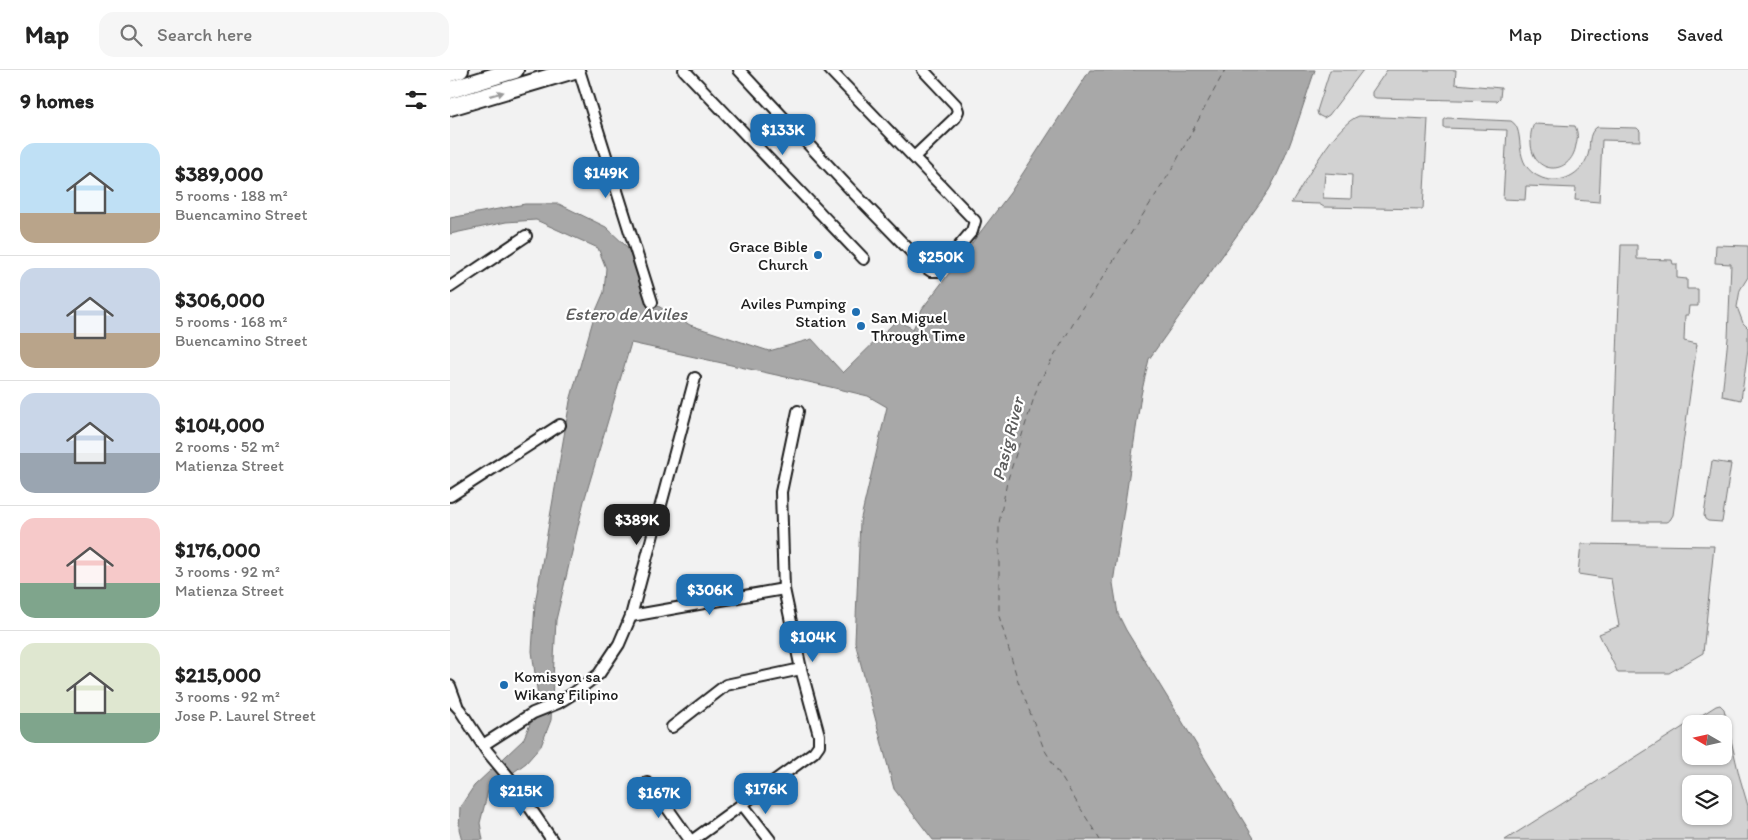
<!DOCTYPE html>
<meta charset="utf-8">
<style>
body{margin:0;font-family:Itim,sans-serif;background:#f6f6f6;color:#222;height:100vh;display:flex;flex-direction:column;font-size:19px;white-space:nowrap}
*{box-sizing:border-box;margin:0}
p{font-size:16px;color:#767676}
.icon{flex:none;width:28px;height:28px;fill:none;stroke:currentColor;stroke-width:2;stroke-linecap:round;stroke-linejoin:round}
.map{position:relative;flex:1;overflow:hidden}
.side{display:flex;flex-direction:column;background:#fff;width:450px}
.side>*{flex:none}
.needle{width:32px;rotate:279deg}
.tools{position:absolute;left:1232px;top:645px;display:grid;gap:10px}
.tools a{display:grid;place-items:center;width:50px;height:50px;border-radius:10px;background:#fff;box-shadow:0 1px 4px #0004;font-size:25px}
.price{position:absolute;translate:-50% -42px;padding:0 11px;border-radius:10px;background:#1f6fb2;color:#fff;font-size:16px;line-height:32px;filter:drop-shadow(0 1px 2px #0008)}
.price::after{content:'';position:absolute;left:50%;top:30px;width:15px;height:11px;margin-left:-8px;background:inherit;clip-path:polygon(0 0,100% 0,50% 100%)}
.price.selected{background:#222;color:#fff}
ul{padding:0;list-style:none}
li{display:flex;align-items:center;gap:15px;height:125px;padding:0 20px}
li+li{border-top:1px solid #e0e0e0}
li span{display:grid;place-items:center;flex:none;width:140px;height:100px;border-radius:15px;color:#555}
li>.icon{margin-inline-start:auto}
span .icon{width:60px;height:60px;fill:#fffc;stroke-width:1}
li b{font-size:21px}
h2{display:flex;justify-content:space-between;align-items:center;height:60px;padding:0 20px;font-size:21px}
header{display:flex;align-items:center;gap:30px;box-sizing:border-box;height:70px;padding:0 25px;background:#fff;border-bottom:1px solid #e0e0e0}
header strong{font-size:24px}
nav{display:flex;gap:28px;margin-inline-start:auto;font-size:18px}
.search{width:350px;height:45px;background:#f6f6f6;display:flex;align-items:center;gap:12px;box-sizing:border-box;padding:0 18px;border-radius:15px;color:#767676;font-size:19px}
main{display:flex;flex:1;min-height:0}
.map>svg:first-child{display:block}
.green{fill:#d2d2d2;stroke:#777;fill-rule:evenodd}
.water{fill:#a8a8a8;stroke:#707070}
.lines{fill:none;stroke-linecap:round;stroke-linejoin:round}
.ferry{stroke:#5b5b5b;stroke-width:1;stroke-dasharray:6 5;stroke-linecap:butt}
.minor-casing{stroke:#1c1c1c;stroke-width:14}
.primary-casing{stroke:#1c1c1c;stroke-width:20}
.minor{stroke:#fff;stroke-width:10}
.primary{stroke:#fff;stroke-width:16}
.oneway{fill:#999}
.poi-dot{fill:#1f6fb2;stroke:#fff;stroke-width:2}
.labels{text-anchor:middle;stroke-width:4.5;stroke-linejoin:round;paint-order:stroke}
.poi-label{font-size:16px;fill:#1c1c1c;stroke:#fff;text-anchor:end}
.water-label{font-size:18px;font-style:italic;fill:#5b5b5b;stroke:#fff}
</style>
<header>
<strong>Map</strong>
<div class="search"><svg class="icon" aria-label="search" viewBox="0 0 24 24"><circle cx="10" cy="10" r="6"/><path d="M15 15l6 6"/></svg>Search here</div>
<nav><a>Map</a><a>Directions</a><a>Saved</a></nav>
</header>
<main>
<section class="side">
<h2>9 homes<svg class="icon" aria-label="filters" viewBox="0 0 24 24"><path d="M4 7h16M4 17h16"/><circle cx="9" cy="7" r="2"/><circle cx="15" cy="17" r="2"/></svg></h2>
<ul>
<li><span style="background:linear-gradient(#bfe0f5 70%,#b9a48a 0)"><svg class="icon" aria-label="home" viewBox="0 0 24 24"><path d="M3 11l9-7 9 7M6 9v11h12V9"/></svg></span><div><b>$389,000</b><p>5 rooms · 188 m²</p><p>Buencamino Street</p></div></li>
<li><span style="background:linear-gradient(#c9d6e8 65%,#b9a48a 0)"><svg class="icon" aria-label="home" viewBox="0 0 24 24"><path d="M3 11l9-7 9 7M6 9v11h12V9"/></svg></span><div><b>$306,000</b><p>5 rooms · 168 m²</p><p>Buencamino Street</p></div></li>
<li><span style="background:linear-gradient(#c9d6e8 60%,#9aa5b1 0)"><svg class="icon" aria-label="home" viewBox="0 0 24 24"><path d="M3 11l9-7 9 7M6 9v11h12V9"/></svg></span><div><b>$104,000</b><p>2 rooms · 52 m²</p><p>Matienza Street</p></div></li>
<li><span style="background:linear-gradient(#f6c9c9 65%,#7fa58c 0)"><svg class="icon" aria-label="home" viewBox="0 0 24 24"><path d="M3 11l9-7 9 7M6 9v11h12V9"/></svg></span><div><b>$176,000</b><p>3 rooms · 92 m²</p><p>Matienza Street</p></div></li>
<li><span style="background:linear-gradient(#dfe7d0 70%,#7fa58c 0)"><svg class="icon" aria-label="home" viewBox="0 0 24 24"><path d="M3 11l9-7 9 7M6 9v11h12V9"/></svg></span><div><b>$215,000</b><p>3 rooms · 92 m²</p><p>Jose P. Laurel Street</p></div></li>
</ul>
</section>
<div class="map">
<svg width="1298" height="770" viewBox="0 0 1298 770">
<rect width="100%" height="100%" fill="#f2f2f2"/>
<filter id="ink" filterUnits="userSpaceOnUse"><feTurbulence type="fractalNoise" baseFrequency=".02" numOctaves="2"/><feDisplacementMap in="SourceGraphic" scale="10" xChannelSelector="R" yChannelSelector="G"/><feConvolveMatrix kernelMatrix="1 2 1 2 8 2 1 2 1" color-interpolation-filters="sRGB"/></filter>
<g filter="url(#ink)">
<g class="green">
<path d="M 880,0 L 913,0 L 879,45 L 874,48 L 868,45 L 867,41 Z"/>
<path d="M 937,0 L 1006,0 L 1005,14 L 1051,18 L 1050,28 L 1047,31 L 926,28 L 922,26 L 922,22 Z"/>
<path d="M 909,46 L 978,49 L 973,139 L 874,137 L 869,134 L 841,133 C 855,112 886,53 909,46 ZM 875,103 L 902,105 L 901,129 L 873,128 Z"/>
<path d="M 997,48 L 1061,51 C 1078,61 1059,95 1092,108 C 1111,115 1132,104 1138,85 C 1141,75 1137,64 1147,57 L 1187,58 L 1190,61 L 1190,71 L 1152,70 L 1149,132 L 1125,130 L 1126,118 L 1076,116 L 1075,130 L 1053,129 L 1057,60 L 994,58 L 994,50 Z"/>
<path d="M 1084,54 L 1125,56 C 1128,62 1128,69 1126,75 C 1121,107 1082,105 1081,73 C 1080,66 1081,60 1084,54 Z"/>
<path d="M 1171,175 L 1187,175 L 1187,189 L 1222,190 L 1223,194 L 1227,194 L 1227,208 L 1237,209 L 1237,219 L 1248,219 L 1248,236 L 1239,236 L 1238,245 L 1235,245 L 1234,271 L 1247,274 L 1223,445 L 1220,450 L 1216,452 L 1161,452 Z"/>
<path d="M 1266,175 L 1298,176 L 1298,207 L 1290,220 L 1287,237 L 1293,253 L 1298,258 L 1298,279 L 1291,330 L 1272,326 L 1278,268 L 1281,194 L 1265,193 Z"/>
<path d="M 1262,391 L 1281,394 L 1272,452 L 1258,451 L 1255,449 L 1254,445 Z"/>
<path d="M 1131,474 L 1264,476 L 1253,583 L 1219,603 L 1168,603 L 1149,564 L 1169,556 L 1161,509 L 1128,504 Z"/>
<path d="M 1270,635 L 1274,639 L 1289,705 L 1298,736 L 1298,770 L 1055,770 L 1266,636 ZM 1241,654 L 1274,654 L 1274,686 L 1241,686 ZM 1241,714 L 1274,714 L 1274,746 L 1241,746 Z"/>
</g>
<path class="water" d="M 640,0 L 865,0 C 851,40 840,83 819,120 L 699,289 L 691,325 L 663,513 L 668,544 L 676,560 L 805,770 L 483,770 L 444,719 L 405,572 L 410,452 L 437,337 L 418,326 L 372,315 L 181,273 L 134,431 L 106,550 L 101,650 L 91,676 L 76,693 L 38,721 L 30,753 L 33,770 L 12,770 L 9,759 L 10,737 L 24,716 L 73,670 L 89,634 L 82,581 L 85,534 L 120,331 L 145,243 L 154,222 L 156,198 L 148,178 L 86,150 L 56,152 L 0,164 L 0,148 L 75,134 L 109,134 L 156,157 L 176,176 L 191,199 L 203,233 L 240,255 L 319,281 L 362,269 L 393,303 L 447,250 L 463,259 L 472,239 L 560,123 Z"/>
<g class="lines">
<path class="ferry" d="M 650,770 L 594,679 L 568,611 L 549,546 L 549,453 L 557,412 L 589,312 L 626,249 L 721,101 L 775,0"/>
<defs>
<g id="minor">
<path d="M 129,0 L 202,232"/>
<path d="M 234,0 L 414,189"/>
<path d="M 289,0 L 401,120 L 478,199 L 481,201 L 488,201 L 522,161 L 525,151 L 380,0"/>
<path d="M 464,87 L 505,48 L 508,41 L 506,35 L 473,0"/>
<path d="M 0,217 L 76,166"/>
<path d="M 0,426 L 110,355"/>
<path d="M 181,546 L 334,519"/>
<path d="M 0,616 L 7,635"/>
<path d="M 0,629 L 10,640 L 36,680 L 61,710 L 102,770"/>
<path d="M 222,657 L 276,615 L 351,599"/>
<path d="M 33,675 L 83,643 L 108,633 L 124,623 L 149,604 L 169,574 L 181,546 L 245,308"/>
<path d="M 197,713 L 216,736 L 240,770"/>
<path d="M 292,734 L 320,770"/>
<path d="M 243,770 L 364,682 L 369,675 L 369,665 L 351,599 L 334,519 L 331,422 L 348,341"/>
</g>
<g id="primary">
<path d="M 0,3 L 10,0"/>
<path d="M 0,20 L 65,0"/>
<path d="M 0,37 L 124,0"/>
</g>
</defs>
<use href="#minor" class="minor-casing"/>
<use href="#primary" class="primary-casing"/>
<use href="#minor" class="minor"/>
<use href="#primary" class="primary"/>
</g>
<defs><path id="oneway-solid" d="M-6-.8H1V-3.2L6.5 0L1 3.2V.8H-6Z" transform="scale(1.25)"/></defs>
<use class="oneway" href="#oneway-solid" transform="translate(47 24) rotate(-16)"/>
</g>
<g class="poi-dot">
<circle cx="368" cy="185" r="5"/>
<circle cx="406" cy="242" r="5"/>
<circle cx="411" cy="256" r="5"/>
<circle cx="54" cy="615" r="5"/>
</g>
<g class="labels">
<g class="poi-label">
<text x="358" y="182">Grace Bible<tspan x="358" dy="18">Church</tspan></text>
<text x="396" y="239">Aviles Pumping<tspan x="396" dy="18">Station</tspan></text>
<text x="421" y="253" text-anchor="start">San Miguel<tspan x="421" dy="18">Through Time</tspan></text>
<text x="64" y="612" text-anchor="start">Komisyon sa<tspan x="64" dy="18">Wikang Filipino</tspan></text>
</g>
<g class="water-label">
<text x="176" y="250">Estero de Aviles</text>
<text transform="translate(558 369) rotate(-76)" y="6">Pasig River</text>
</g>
</g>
</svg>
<div class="tools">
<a><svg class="needle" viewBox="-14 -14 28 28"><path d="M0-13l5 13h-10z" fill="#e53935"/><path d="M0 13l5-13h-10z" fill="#767676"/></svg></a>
<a><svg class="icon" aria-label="layers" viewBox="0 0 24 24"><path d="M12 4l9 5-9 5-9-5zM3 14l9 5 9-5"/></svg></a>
</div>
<b class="price" style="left:333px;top:86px">$133K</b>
<b class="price" style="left:156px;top:129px">$149K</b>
<b class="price" style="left:491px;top:213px">$250K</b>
<b class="price selected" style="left:187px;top:476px">$389K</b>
<b class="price" style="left:260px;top:546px">$306K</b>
<b class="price" style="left:363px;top:593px">$104K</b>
<b class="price" style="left:316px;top:745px">$176K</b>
<b class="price" style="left:71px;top:747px">$215K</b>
<b class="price" style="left:209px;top:749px">$167K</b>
</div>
</main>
